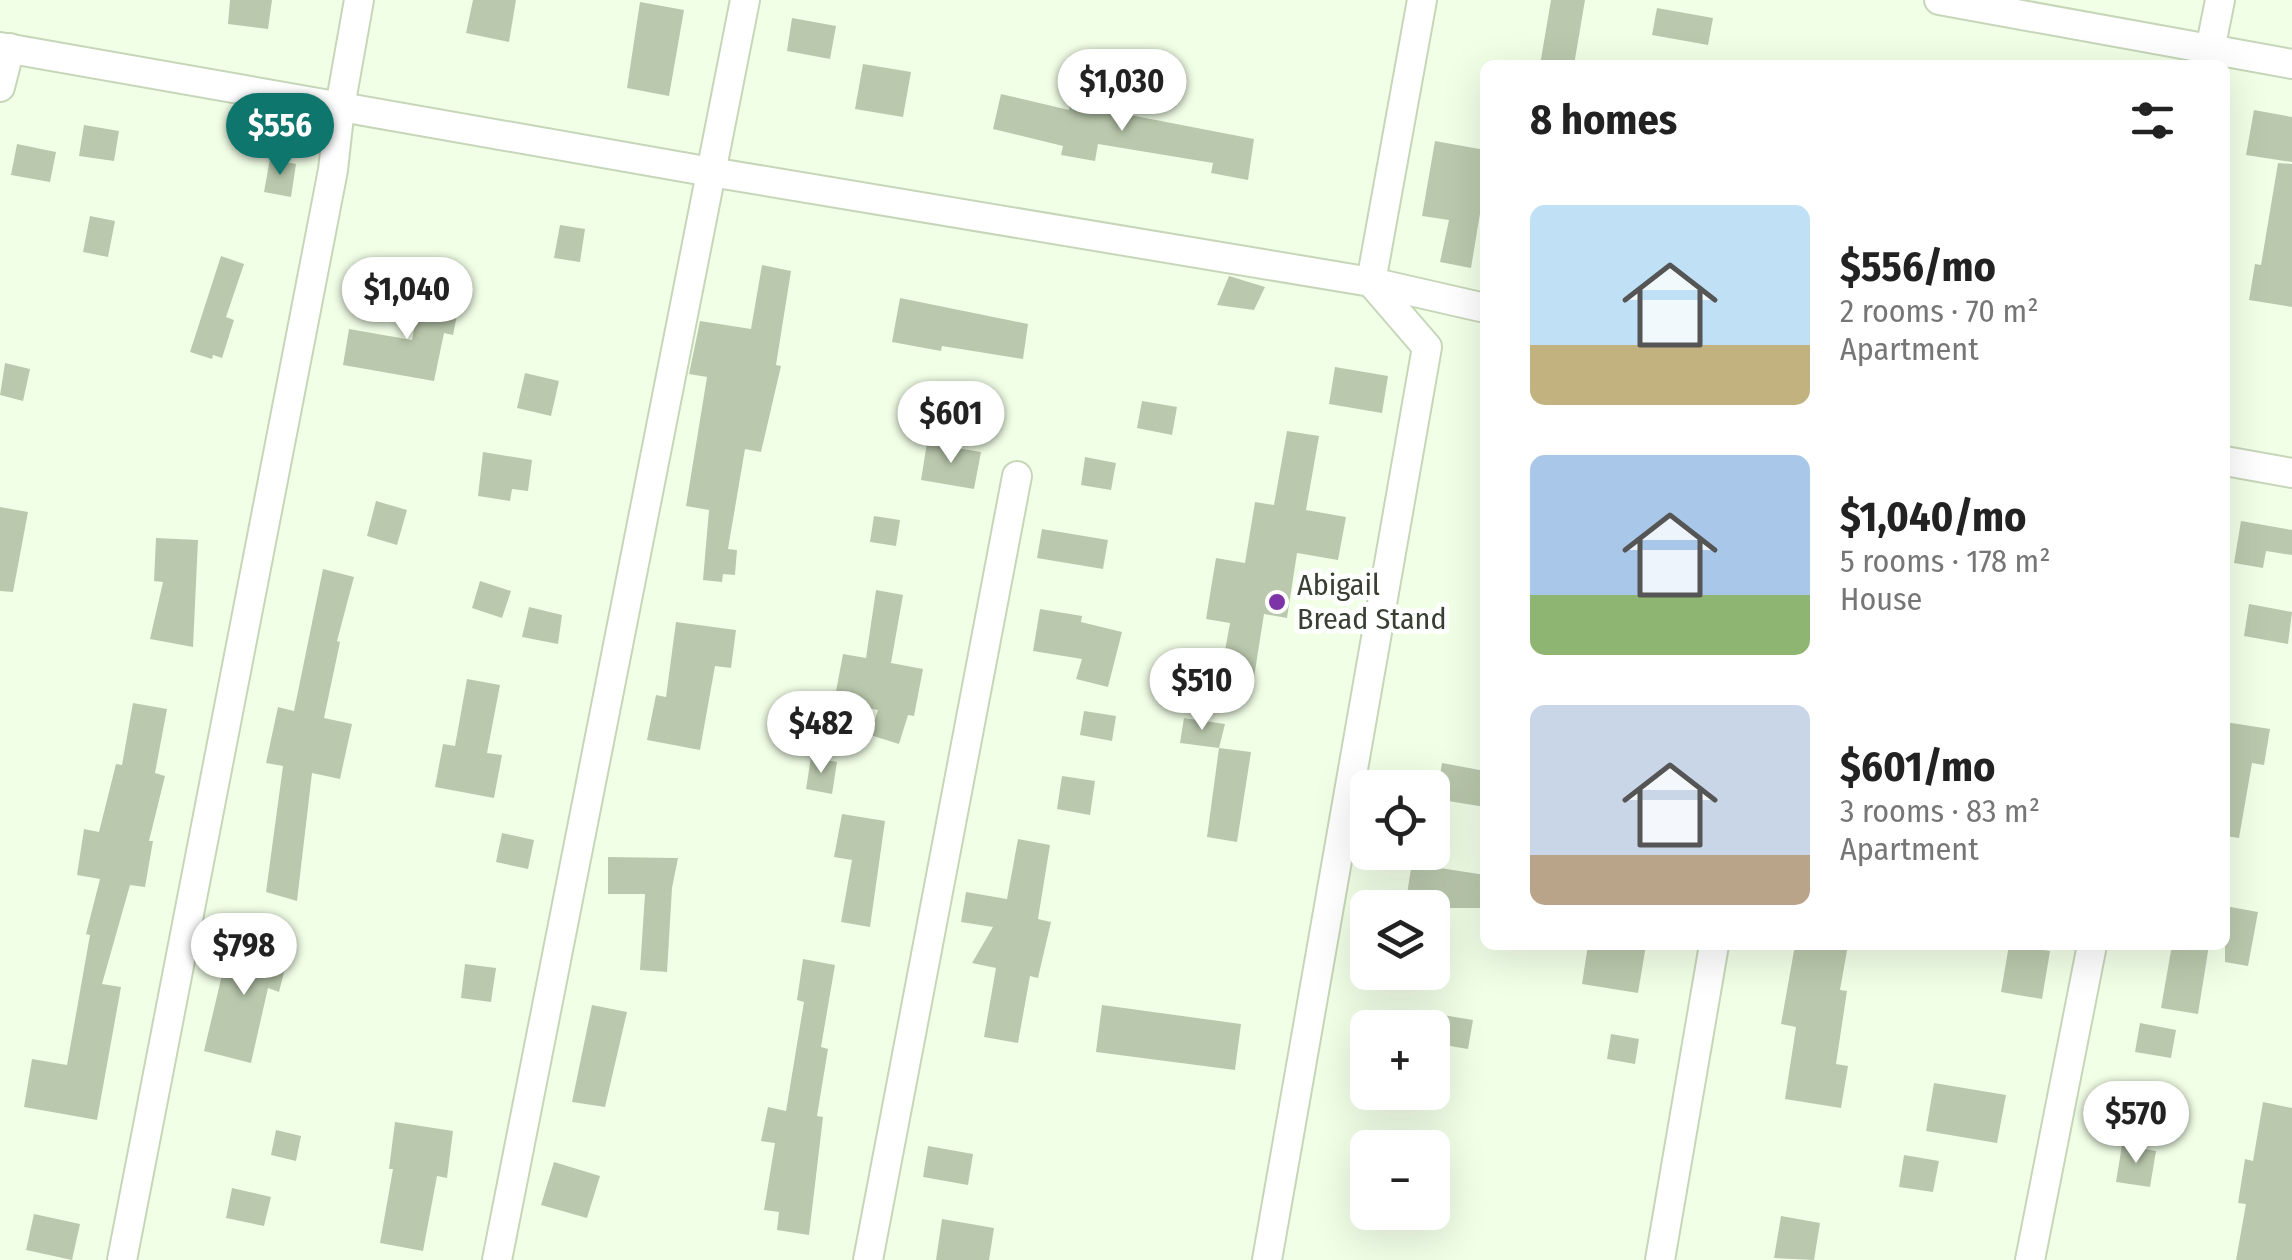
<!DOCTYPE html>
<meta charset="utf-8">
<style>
body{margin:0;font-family:"Fira Sans Condensed",sans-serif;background:#f2f2f2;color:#222;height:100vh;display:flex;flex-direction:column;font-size:38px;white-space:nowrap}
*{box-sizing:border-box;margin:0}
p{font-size:32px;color:#767676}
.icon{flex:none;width:55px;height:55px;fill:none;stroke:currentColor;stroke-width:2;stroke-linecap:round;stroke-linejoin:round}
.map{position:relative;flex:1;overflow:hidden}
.side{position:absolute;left:1480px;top:60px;width:750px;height:890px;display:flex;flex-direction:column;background:#fff;border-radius:15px;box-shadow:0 10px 40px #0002}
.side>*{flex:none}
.controls{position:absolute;left:1350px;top:770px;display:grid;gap:20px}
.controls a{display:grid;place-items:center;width:100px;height:100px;border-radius:15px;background:#fff;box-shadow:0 10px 40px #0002;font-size:50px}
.price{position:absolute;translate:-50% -85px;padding:0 22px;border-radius:35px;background:#fff;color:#222;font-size:32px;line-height:65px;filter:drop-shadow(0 2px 5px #0008)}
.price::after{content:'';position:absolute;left:50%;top:60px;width:30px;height:22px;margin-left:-15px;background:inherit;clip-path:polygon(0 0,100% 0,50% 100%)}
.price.active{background:#0f766e;color:#fff}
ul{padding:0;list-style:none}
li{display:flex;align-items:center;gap:30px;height:250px;padding:0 50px}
li span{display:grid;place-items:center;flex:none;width:280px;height:200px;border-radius:15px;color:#555}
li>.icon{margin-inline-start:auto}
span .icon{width:120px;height:120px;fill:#fffc;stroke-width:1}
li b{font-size:42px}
h2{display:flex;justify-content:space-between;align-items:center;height:120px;padding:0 50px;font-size:42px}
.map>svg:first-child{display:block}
.building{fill:#bac9ad}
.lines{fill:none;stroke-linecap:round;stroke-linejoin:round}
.minor-casing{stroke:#c6d6b9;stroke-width:32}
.minor{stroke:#fff;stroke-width:28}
.poi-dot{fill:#7d34a6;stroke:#fff;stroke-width:4}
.labels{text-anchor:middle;stroke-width:10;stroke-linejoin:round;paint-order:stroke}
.poi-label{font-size:30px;fill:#393f33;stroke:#fff;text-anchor:start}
</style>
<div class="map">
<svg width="2292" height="1260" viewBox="0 0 2292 1260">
<rect width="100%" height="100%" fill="#f2ffe7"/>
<g class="building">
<path d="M 230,0 L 272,0 L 268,29 L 228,24 Z"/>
<path d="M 473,0 L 516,0 L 509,42 L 466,33 Z"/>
<path d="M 1551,0 L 1585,0 L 1574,65 L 1540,65 Z"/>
<path d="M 640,2 L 684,10 L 669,96 L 627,88 Z"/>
<path d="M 1657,8 L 1713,18 L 1708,45 L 1652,35 Z"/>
<path d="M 792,18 L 836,26 L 830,59 L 787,51 Z"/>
<path d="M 863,64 L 911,72 L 903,117 L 855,109 Z"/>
<path d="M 1001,94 L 1069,110 L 1071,97 L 1105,103 L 1104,110 L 1254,139 L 1248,180 L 1211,173 L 1213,163 L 1098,144 L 1095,161 L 1061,155 L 1063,146 L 993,129 Z"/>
<path d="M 2254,110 L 2292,117 L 2292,162 L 2246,155 Z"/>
<path d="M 84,125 L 119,131 L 114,161 L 79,156 Z"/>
<path d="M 1435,141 L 1485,150 L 1485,183 L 1471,268 L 1440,262 L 1449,220 L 1422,216 Z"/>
<path d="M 17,144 L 56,152 L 50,182 L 11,175 Z"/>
<path d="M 270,159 L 296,164 L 291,197 L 264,192 Z"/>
<path d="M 2278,163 L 2292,164 L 2292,307 L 2249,300 L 2255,264 L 2261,265 Z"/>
<path d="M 90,216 L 115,221 L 108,257 L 83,252 Z"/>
<path d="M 560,225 L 585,229 L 580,262 L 554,258 Z"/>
<path d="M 221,256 L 244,264 L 226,317 L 234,320 L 222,358 L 213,355 L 212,359 L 190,352 Z"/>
<path d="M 762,265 L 791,271 L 776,365 L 781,366 L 761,452 L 745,449 L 728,549 L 737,550 L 735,575 L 723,574 L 722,582 L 703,580 L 709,510 L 686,506 L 707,377 L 689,374 L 700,321 L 751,329 Z"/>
<path d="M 1229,276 L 1265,287 L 1254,310 L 1217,305 Z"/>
<path d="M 422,292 L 460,300 L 453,335 L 444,333 L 434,381 L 343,365 L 349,329 L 412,340 Z"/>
<path d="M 900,298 L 1028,324 L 1023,359 L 942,346 L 941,351 L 892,342 Z"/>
<path d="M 5,363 L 30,369 L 23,401 L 0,395 Z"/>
<path d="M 1335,367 L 1388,376 L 1382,413 L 1329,404 Z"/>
<path d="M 525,373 L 559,381 L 551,416 L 517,408 Z"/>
<path d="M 1142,401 L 1177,407 L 1172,435 L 1137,428 Z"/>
<path d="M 1287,431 L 1319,436 L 1306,510 L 1346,517 L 1338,560 L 1297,553 L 1287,618 L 1264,614 L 1252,690 L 1219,684 L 1230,623 L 1206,619 L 1216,558 L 1245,563 L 1255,502 L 1274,505 Z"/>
<path d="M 927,443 L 981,452 L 974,489 L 921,480 Z"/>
<path d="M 483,452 L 532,460 L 528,491 L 512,489 L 510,501 L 478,496 Z"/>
<path d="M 1085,457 L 1116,463 L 1111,490 L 1081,485 Z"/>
<path d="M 376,501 L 407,510 L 397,545 L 367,536 Z"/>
<path d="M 0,507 L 28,512 L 13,592 L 0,591 Z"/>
<path d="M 874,516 L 900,520 L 896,546 L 870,542 Z"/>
<path d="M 2241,521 L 2292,530 L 2292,555 L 2266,551 L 2263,568 L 2234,563 Z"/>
<path d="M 1042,529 L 1108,540 L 1103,569 L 1037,558 Z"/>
<path d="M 156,538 L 198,540 L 193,647 L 150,639 L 163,582 L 154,581 Z"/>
<path d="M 323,569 L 354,577 L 337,641 L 340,642 L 324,718 L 352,724 L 340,779 L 312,773 L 297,901 L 266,892 L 283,766 L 266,763 L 278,707 L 294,711 Z"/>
<path d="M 480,581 L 511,591 L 502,618 L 472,608 Z"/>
<path d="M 876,590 L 903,595 L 891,663 L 923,669 L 914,716 L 908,715 L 899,744 L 870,735 L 878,710 L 834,702 L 843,654 L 866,658 Z"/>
<path d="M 2249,604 L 2292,612 L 2288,644 L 2244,636 Z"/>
<path d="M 529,607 L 562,615 L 558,644 L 522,637 Z"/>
<path d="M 1040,609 L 1082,616 L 1081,622 L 1122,632 L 1108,687 L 1076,679 L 1082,659 L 1033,651 Z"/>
<path d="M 676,622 L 736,630 L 731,668 L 715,666 L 700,750 L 647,740 L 656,695 L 666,697 Z"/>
<path d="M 467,679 L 500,685 L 487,753 L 502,755 L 494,798 L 435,787 L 443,744 L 455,746 Z"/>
<path d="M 133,703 L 167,709 L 155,773 L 165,776 L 149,841 L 153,841 L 145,887 L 130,885 L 102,984 L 121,987 L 97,1120 L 24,1107 L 32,1059 L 67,1065 L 90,935 L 86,934 L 100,879 L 77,875 L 84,829 L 99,832 L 116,764 L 122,765 Z"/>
<path d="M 1084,711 L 1116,716 L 1112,741 L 1080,735 Z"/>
<path d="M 1184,718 L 1225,724 L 1219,748 L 1180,743 Z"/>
<path d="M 2225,722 L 2270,729 L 2264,765 L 2252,763 L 2239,838 L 2225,836 Z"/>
<path d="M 1219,748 L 1251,752 L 1237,842 L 1207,837 Z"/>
<path d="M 811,757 L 837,762 L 832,794 L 806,789 Z"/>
<path d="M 1442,763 L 1485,771 L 1485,807 L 1436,799 Z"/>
<path d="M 1062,776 L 1095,781 L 1090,815 L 1057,809 Z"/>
<path d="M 842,814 L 885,821 L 870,927 L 841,922 L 852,860 L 834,857 Z"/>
<path d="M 502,833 L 534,840 L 528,869 L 496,862 Z"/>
<path d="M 1018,839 L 1050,845 L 1038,919 L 1051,922 L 1038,978 L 1030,976 L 1018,1043 L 984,1037 L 996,968 L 972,963 L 993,927 L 961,922 L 966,892 L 1007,899 Z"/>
<path d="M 1413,855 L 1442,859 L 1440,868 L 1485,875 L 1485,908 L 1405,908 Z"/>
<path d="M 608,857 L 678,858 L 672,888 L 667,972 L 640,970 L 645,894 L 608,894 Z"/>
<path d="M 2225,906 L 2258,912 L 2248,966 L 2225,962 Z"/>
<path d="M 231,937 L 289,952 L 279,992 L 268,988 L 251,1063 L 204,1051 Z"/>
<path d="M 1588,945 L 1646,945 L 1638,993 L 1582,984 Z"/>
<path d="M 1795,945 L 1848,945 L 1840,990 L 1847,991 L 1836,1064 L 1848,1066 L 1841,1108 L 1785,1099 L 1796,1027 L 1781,1024 Z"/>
<path d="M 2009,945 L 2050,951 L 2042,999 L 2001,992 Z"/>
<path d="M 2172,945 L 2209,945 L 2198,1014 L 2161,1008 Z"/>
<path d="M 803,959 L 835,965 L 821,1047 L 828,1049 L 817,1116 L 823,1117 L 809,1235 L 777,1230 L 779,1212 L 764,1210 L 775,1143 L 761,1141 L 768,1107 L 786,1111 L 804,1002 L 797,1000 Z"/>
<path d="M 465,964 L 496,968 L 491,1002 L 461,998 Z"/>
<path d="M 592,1005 L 627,1012 L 605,1107 L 572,1102 Z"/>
<path d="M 1102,1005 L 1241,1024 L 1235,1070 L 1096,1052 Z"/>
<path d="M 1437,1014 L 1473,1020 L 1468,1049 L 1432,1043 Z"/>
<path d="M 2140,1023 L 2176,1030 L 2171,1058 L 2135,1052 Z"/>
<path d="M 1611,1034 L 1639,1039 L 1635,1064 L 1607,1059 Z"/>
<path d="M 1934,1083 L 2006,1095 L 1997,1143 L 1926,1131 Z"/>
<path d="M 2263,1102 L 2292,1108 L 2292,1260 L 2236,1260 L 2246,1204 L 2238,1203 L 2245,1159 L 2253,1161 Z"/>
<path d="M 395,1122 L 453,1131 L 447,1178 L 437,1176 L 423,1251 L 380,1243 L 393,1169 L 389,1169 Z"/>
<path d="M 276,1130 L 301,1136 L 296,1161 L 271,1155 Z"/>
<path d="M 2122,1145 L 2156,1151 L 2150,1187 L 2116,1182 Z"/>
<path d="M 928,1146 L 973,1154 L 968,1185 L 923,1177 Z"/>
<path d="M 1904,1155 L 1939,1161 L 1933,1192 L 1899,1187 Z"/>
<path d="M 554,1162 L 600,1176 L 587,1218 L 541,1205 Z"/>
<path d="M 232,1188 L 271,1197 L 264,1226 L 226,1218 Z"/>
<path d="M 34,1214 L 80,1224 L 72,1260 L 26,1250 Z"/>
<path d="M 1781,1216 L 1820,1223 L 1814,1260 L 1774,1258 Z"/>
<path d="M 942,1219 L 994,1228 L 989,1260 L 936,1260 Z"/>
</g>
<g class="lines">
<defs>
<g id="minor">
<path d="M 1939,0 L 2292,64"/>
<path d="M 0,47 L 711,172 L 1371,282 L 1485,308"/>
<path d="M 2207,65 L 2220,0"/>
<path d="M 0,87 L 10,48"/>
<path d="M 2225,461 L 2292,473"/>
<path d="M 122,1260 L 333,170 L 340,107 L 359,0"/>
<path d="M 497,1260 L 745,0"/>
<path d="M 868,1260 L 1017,476"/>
<path d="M 1267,1260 L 1427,347 L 1371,282 L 1422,0"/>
<path d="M 1660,1260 L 1714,945"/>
<path d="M 2030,1260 L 2092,945"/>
</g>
</defs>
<use href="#minor" class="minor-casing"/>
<use href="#minor" class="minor"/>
</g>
<circle class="poi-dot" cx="1277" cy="602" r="10"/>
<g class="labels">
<g class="poi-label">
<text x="1297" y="595">Abigail<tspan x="1297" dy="34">Bread Stand</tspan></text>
</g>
</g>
</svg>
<div class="controls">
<a><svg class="icon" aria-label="locate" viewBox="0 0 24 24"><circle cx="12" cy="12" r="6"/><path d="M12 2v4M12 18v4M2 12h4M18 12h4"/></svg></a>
<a><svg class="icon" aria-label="layers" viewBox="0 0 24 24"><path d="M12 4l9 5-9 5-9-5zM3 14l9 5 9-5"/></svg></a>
<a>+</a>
<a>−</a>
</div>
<b class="price" style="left:1122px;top:134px">$1,030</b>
<b class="price active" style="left:280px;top:178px">$556</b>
<b class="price" style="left:407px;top:342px">$1,040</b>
<b class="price" style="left:951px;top:466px">$601</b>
<b class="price" style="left:1202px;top:733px">$510</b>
<b class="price" style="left:821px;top:776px">$482</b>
<b class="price" style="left:244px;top:998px">$798</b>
<b class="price" style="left:2136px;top:1166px">$570</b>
<section class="side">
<h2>8 homes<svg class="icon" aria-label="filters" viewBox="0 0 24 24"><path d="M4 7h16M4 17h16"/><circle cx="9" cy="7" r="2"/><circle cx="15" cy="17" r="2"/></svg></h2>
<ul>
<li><span style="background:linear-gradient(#bfe0f5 70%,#c2b280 0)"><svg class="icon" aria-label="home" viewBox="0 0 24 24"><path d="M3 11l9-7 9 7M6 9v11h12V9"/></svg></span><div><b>$556/mo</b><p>2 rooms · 70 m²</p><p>Apartment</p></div></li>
<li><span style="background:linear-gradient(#a9c7e8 70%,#8fb573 0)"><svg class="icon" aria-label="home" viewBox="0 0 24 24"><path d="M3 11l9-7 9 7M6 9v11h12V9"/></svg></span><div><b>$1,040/mo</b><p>5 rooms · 178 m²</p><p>House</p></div></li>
<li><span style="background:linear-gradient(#c9d6e8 75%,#b9a48a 0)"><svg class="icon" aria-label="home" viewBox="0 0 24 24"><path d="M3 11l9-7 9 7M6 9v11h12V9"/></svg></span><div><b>$601/mo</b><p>3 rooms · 83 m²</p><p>Apartment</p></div></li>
</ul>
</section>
</div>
